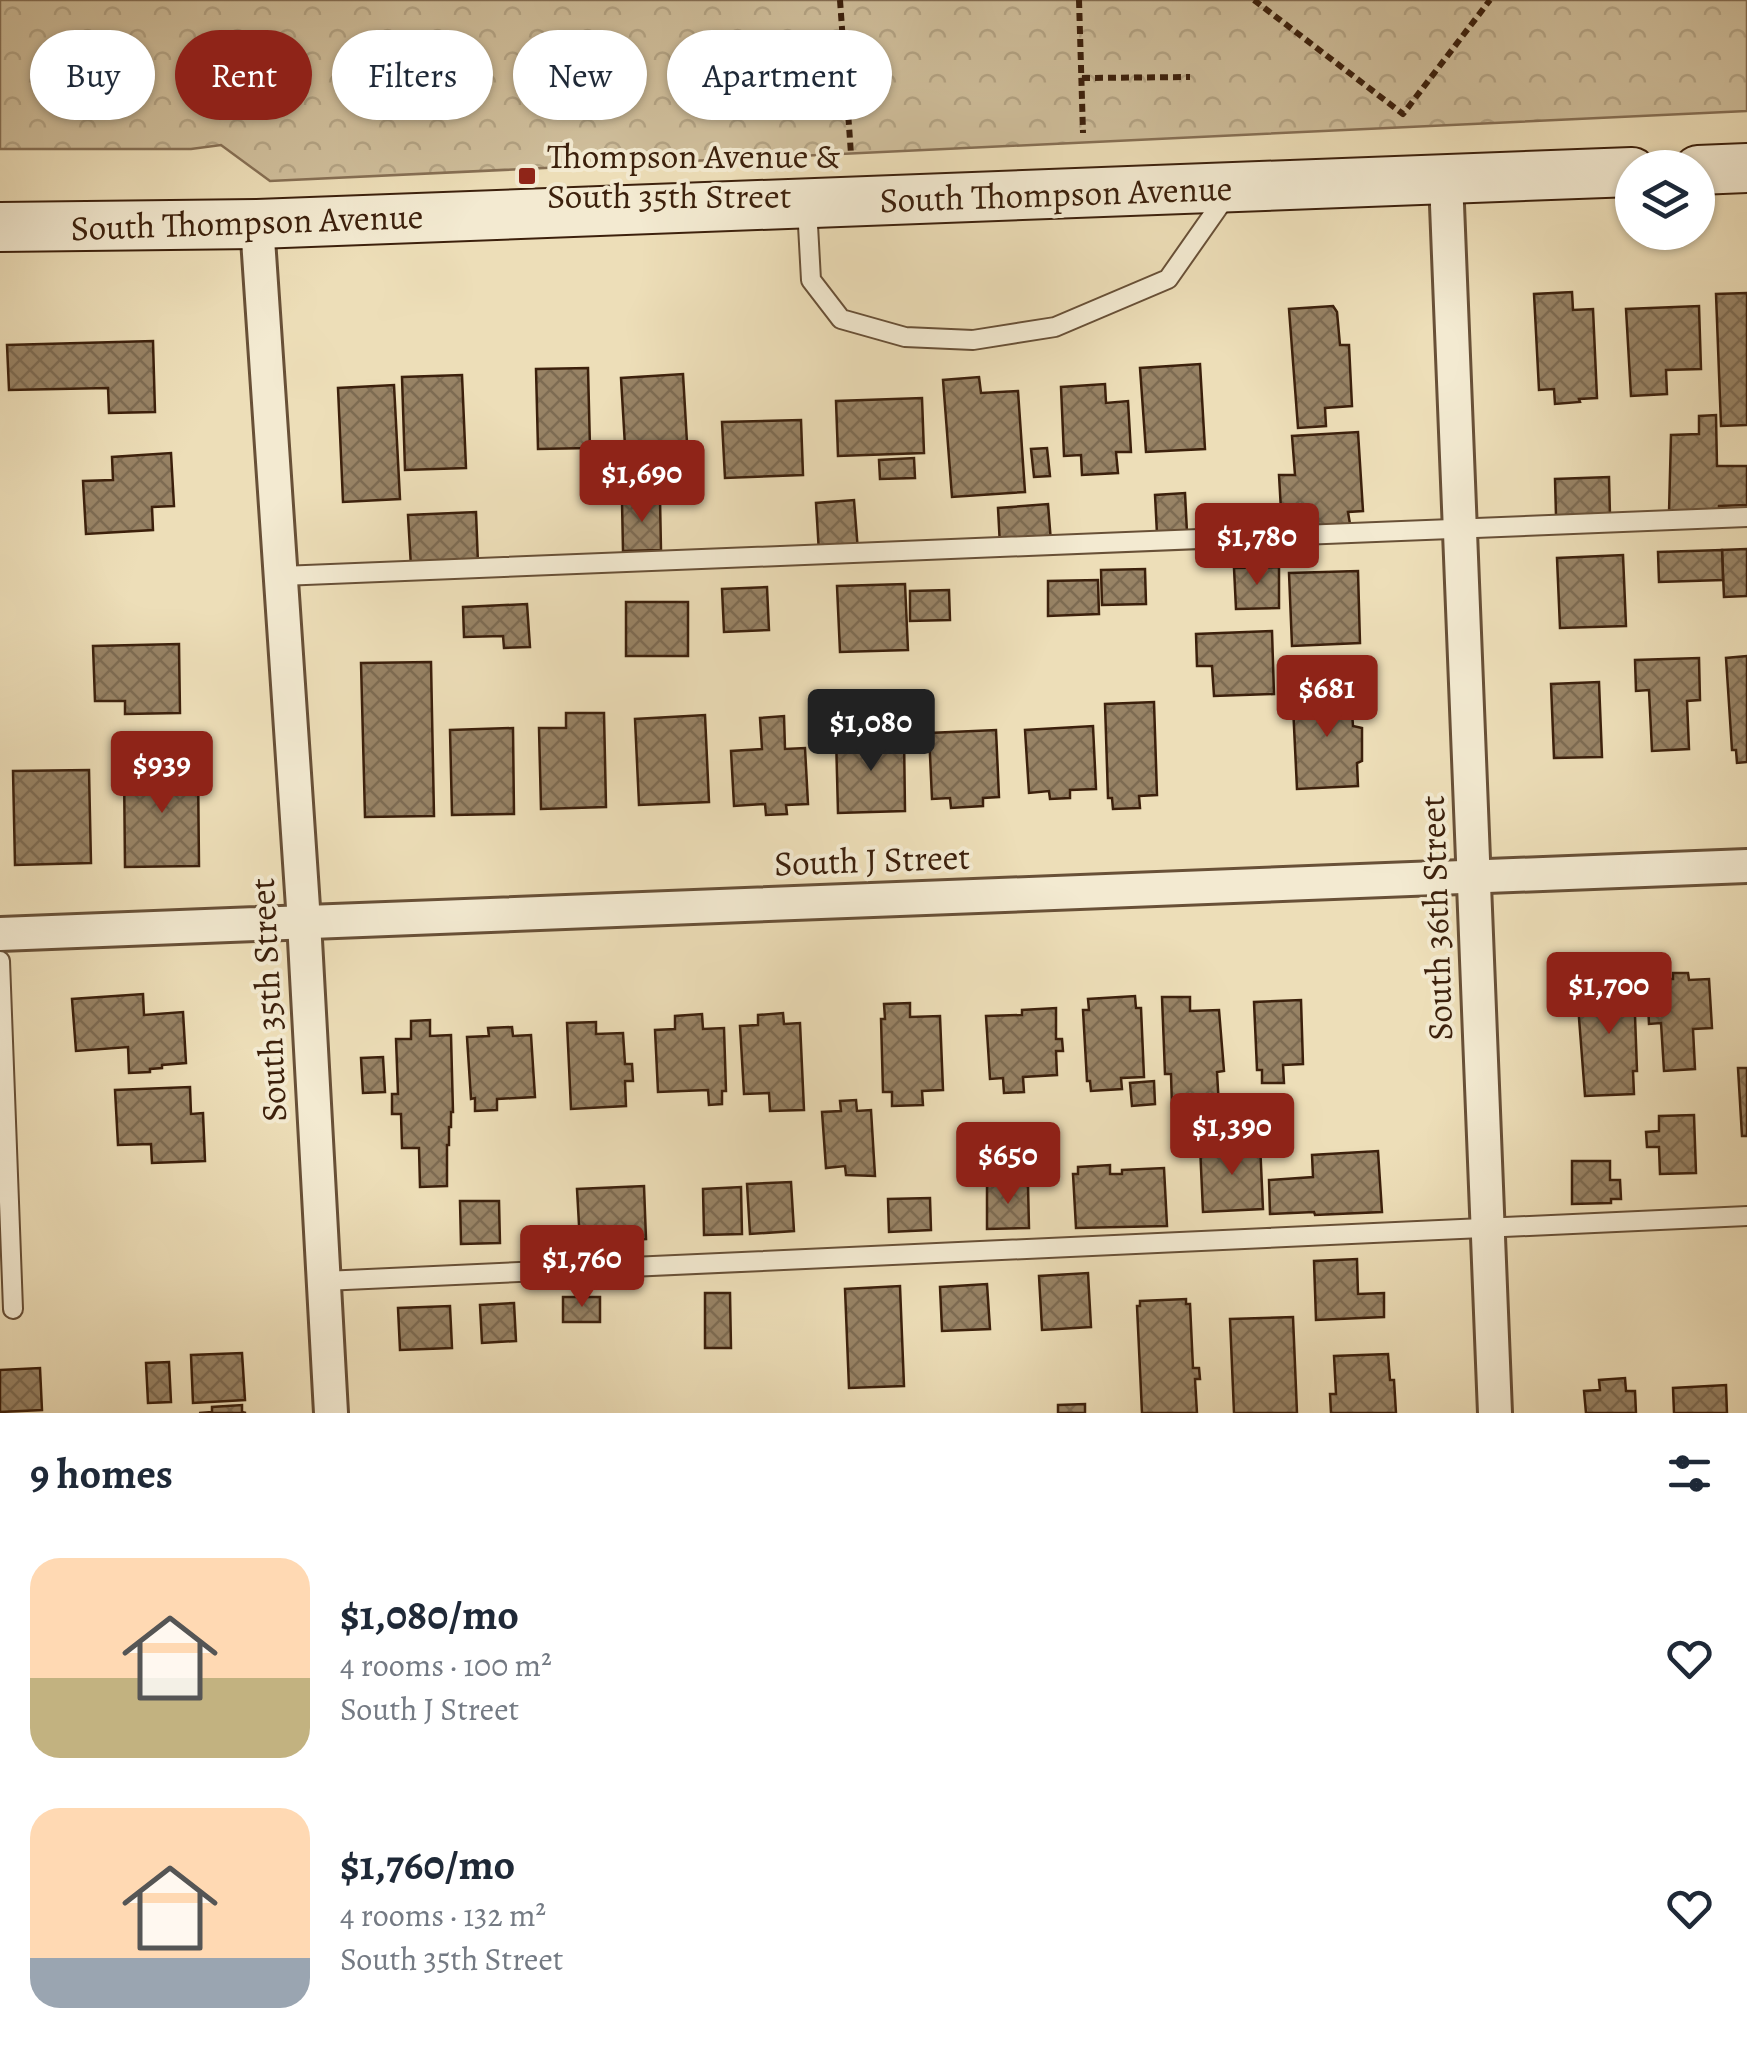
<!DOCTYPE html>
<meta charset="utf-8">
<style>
body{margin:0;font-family:Alegreya,serif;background:#f6f6f7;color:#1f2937;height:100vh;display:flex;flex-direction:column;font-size:38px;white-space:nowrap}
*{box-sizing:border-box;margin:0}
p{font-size:32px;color:#747a83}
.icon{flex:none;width:55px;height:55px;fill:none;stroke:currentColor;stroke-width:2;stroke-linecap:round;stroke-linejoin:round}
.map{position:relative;height:1413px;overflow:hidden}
.drawer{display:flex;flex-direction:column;background:#fff;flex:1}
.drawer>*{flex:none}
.hud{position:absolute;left:30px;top:30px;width:1000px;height:90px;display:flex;gap:20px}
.controls{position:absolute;left:1615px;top:150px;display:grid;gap:20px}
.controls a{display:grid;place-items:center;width:100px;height:100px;border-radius:50%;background:#fff;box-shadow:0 2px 8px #0004;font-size:50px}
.price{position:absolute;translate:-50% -85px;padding:0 22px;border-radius:10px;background:#8f2418;color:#fff;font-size:32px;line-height:65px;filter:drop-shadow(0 2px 5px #0008)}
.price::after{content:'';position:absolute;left:50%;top:60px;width:30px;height:22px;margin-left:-15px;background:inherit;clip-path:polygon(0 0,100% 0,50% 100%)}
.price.selected{background:#222;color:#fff}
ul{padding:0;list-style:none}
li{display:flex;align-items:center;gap:30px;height:250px;padding:0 30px}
li span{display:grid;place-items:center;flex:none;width:280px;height:200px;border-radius:30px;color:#555}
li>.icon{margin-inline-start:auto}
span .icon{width:120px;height:120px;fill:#fffc;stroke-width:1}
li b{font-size:42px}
h2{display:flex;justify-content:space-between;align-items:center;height:120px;padding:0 30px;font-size:42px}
.pill{padding:0 35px;border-radius:45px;background:#fff;box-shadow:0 2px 8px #0004;font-size:35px;line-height:90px}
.pill.selected{background:#8f2418;color:#fff}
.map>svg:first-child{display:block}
.forest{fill:url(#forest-crowns);stroke:#866f54;stroke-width:2.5}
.building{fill:url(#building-cross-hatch);stroke:#3c200c;stroke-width:2.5}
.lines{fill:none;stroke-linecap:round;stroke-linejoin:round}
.service-casing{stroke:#685037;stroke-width:22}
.minor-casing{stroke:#685037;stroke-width:38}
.secondary-casing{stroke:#3c200c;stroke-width:52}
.path{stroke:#3c200c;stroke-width:6;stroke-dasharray:8 5;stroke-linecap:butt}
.service{stroke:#f3ead1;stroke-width:18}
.minor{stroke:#f3ead1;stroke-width:32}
.secondary{stroke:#f3ead1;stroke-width:48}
.poi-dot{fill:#8f2418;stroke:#f3ead1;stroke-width:4}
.labels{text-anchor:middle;stroke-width:8;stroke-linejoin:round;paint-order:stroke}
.poi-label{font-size:35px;fill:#3c200c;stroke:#f3ead1;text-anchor:start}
.street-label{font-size:35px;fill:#3c200c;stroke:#f3ead1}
</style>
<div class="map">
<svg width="1747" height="1413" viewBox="0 0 1747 1413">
<defs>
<pattern id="forest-crowns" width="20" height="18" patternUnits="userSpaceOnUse" patternTransform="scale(2.5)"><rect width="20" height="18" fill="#cfbe9b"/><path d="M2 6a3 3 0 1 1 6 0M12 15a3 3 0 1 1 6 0" fill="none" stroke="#b3a384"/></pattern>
<pattern id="building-cross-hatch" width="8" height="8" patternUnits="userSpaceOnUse" patternTransform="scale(2.5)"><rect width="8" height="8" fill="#988365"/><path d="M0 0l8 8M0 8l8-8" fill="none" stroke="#7d6b52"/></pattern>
</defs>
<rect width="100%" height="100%" fill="#eddeb8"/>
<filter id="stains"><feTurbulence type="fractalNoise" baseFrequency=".002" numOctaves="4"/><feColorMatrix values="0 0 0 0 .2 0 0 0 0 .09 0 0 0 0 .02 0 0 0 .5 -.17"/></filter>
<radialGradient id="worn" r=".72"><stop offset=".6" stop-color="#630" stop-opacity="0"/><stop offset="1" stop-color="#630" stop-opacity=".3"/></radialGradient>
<path class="forest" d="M 0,0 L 1747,0 L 1747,111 L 270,181 L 221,145 L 191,149 L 0,149 Z"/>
<g class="building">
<path d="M 1572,292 L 1573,310 L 1593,309 L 1597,398 L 1579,399 L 1580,402 L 1555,404 L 1554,389 L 1539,390 L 1534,294 Z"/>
<path d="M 1747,293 L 1747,425 L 1721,426 L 1716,294 Z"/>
<path d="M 1333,306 L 1337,312 L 1340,345 L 1349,345 L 1352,406 L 1325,408 L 1326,426 L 1298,428 L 1289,309 Z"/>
<path d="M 1699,306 L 1701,369 L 1666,370 L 1667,394 L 1631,396 L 1626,309 Z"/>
<path d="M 153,341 L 155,412 L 109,413 L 108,388 L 9,390 L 7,345 Z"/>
<path d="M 1200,364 L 1205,449 L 1146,452 L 1140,368 Z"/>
<path d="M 588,368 L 590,448 L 538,449 L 536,369 Z"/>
<path d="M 683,374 L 690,494 L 628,497 L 621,378 Z"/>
<path d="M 462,375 L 466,468 L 405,470 L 402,377 Z"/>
<path d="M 979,377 L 981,393 L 1018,391 L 1025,492 L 952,497 L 943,380 Z"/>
<path d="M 1105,384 L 1106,403 L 1128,401 L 1131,452 L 1116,452 L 1118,473 L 1082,475 L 1081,455 L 1064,456 L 1061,387 Z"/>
<path d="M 394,385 L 400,499 L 343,502 L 338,388 Z"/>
<path d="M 922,398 L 924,453 L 838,456 L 836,401 Z"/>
<path d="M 1716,415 L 1717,466 L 1747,466 L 1747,505 L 1719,506 L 1719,513 L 1669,513 L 1671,435 L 1699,434 L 1699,416 Z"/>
<path d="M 801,420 L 803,475 L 725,478 L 722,422 Z"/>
<path d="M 1358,432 L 1363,511 L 1348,512 L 1350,524 L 1282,528 L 1279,475 L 1295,475 L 1292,436 Z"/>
<path d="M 1047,448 L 1050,476 L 1034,477 L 1031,449 Z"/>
<path d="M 171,453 L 174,506 L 152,507 L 153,530 L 86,534 L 83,481 L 113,480 L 112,457 Z"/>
<path d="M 914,458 L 915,478 L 880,479 L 879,460 Z"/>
<path d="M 1609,477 L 1610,515 L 1556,516 L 1555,479 Z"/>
<path d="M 1185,493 L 1187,532 L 1157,534 L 1155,495 Z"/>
<path d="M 660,499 L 661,550 L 623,551 L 622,501 Z"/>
<path d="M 854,500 L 858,551 L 819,553 L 816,503 Z"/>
<path d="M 1048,504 L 1051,542 L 1000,546 L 998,508 Z"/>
<path d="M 476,512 L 478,564 L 411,567 L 408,515 Z"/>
<path d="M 1747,549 L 1747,596 L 1724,597 L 1722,550 Z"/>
<path d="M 1722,550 L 1723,580 L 1659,582 L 1658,552 Z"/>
<path d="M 1623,555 L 1626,626 L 1560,628 L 1557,558 Z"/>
<path d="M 1279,567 L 1279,608 L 1236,609 L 1234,568 Z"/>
<path d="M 1145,569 L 1146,604 L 1102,605 L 1101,570 Z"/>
<path d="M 1358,571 L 1360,643 L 1292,646 L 1289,573 Z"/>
<path d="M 1098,580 L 1099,614 L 1048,616 L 1048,581 Z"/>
<path d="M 905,584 L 908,650 L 840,652 L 837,586 Z"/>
<path d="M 767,587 L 769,630 L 724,632 L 722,589 Z"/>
<path d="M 949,590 L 950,620 L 910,621 L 910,591 Z"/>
<rect x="626" y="602" width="62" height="54"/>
<path d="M 527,604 L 530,647 L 504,648 L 503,636 L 464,637 L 463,607 Z"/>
<path d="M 1272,631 L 1274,694 L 1214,696 L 1212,666 L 1197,666 L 1196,634 Z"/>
<path d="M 179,644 L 180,713 L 125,714 L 125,701 L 95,701 L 93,646 Z"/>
<path d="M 1747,656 L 1747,762 L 1737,763 L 1736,750 L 1732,750 L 1726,658 Z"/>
<path d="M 1699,658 L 1700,700 L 1687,701 L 1689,749 L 1652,751 L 1649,690 L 1636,691 L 1635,660 Z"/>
<path d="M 431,662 L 434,816 L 365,817 L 361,663 Z"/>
<path d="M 1599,682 L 1602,757 L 1554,758 L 1551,684 Z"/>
<path d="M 1350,685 L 1353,726 L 1362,728 L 1362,761 L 1357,763 L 1358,786 L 1297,789 L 1293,706 L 1311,705 L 1310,687 Z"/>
<path d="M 1154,702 L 1157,795 L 1139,796 L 1140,808 L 1113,809 L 1112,798 L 1108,798 L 1105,704 Z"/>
<path d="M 566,713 L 604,713 L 606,807 L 541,809 L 539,728 L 566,728 Z"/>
<path d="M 705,715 L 709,802 L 639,805 L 635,719 Z"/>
<path d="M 784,716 L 785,749 L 805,748 L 808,804 L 786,805 L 787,814 L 766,815 L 765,804 L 734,806 L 731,751 L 762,749 L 760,718 Z"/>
<path d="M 1093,726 L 1096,789 L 1070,790 L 1070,798 L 1050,799 L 1049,791 L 1029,793 L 1025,730 Z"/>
<path d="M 513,728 L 514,814 L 452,815 L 450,730 Z"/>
<path d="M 996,730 L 999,797 L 983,798 L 983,806 L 951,808 L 950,798 L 932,799 L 929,733 Z"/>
<path d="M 904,735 L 905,811 L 838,813 L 836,736 Z"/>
<path d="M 198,766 L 199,866 L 125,867 L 124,767 Z"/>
<path d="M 89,770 L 91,863 L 15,865 L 13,771 Z"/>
<path d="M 1673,973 L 1688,973 L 1689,980 L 1709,979 L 1712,1028 L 1693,1029 L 1695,1069 L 1664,1071 L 1661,1023 L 1649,1024 L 1647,984 L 1670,983 L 1670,979 L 1673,979 Z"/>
<path d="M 1630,974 L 1630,988 L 1634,988 L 1637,1071 L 1633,1071 L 1634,1094 L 1585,1096 L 1579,1018 L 1579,989 L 1600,989 L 1600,975 Z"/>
<path d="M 143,994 L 144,1015 L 183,1012 L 186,1063 L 162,1065 L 162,1068 L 150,1069 L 150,1072 L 129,1073 L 128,1047 L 76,1051 L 72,999 Z"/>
<path d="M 1135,996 L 1136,1008 L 1141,1008 L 1144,1077 L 1121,1078 L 1122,1089 L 1091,1091 L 1090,1081 L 1087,1081 L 1083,1010 L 1089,1010 L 1088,999 Z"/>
<path d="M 1162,997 L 1190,997 L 1190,1011 L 1219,1010 L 1224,1071 L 1217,1072 L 1219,1107 L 1172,1108 L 1171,1074 L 1165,1074 Z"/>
<path d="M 1301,1000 L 1303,1064 L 1283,1065 L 1284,1083 L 1262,1083 L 1262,1070 L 1257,1070 L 1254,1002 Z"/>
<path d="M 910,1003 L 910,1017 L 940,1016 L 943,1090 L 922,1091 L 923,1105 L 892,1106 L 892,1092 L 883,1092 L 881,1019 L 885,1019 L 884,1004 Z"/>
<path d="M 1056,1008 L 1056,1039 L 1062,1039 L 1063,1051 L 1056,1051 L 1057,1075 L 1023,1077 L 1024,1092 L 1004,1093 L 1003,1078 L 990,1079 L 986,1016 L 1022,1015 L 1022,1010 Z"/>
<path d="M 783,1013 L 784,1024 L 800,1023 L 804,1110 L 770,1111 L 769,1093 L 744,1094 L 740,1026 L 758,1025 L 758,1015 Z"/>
<path d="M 702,1014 L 703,1029 L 724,1028 L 726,1091 L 722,1091 L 722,1104 L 709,1105 L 708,1090 L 658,1092 L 655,1030 L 675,1029 L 675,1016 Z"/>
<path d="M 430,1020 L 430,1036 L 451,1035 L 453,1112 L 451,1112 L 451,1127 L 449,1127 L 449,1145 L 447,1145 L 447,1186 L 420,1187 L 419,1148 L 402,1148 L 401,1114 L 392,1114 L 392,1094 L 398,1094 L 396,1039 L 411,1039 L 411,1021 Z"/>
<path d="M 596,1022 L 596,1034 L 623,1033 L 625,1064 L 632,1064 L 633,1081 L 625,1081 L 626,1106 L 571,1109 L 567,1023 Z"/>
<path d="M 512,1027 L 513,1036 L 531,1035 L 535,1097 L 497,1099 L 497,1110 L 475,1111 L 475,1098 L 471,1099 L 467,1037 L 489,1036 L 488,1028 Z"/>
<path d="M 383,1057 L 385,1092 L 363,1093 L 361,1058 Z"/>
<path d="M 1738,1068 L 1747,1068 L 1747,1136 L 1742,1136 Z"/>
<path d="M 1154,1081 L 1155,1104 L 1132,1106 L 1130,1083 Z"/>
<path d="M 190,1087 L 191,1114 L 203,1113 L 205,1161 L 152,1163 L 151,1144 L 118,1145 L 115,1090 Z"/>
<path d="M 856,1100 L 857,1111 L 871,1110 L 875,1176 L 846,1175 L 845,1166 L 826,1168 L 822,1112 L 841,1111 L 840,1101 Z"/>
<path d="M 1694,1115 L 1696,1173 L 1660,1174 L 1659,1147 L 1647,1147 L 1646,1132 L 1659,1131 L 1659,1116 Z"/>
<path d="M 1260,1143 L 1263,1209 L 1203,1212 L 1200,1146 Z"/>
<path d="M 1378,1151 L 1382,1212 L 1315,1215 L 1314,1212 L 1270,1214 L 1269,1180 L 1313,1177 L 1312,1155 Z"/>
<path d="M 1572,1161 L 1610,1161 L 1610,1180 L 1620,1180 L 1621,1199 L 1611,1199 L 1611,1203 L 1572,1204 Z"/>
<path d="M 1110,1165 L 1110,1174 L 1122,1174 L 1122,1170 L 1164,1168 L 1167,1226 L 1076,1228 L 1073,1174 L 1078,1174 L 1078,1167 Z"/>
<path d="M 791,1182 L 794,1231 L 750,1234 L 747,1184 Z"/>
<path d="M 987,1185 L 1028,1185 L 1029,1228 L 987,1229 Z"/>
<path d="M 644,1186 L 646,1239 L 580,1243 L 577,1189 Z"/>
<path d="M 741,1187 L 742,1234 L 704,1235 L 703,1189 Z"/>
<path d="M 930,1198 L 931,1230 L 889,1232 L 888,1199 Z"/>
<path d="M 460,1201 L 499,1201 L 500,1243 L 461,1244 Z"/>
<path d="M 1357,1259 L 1358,1294 L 1384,1293 L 1384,1317 L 1316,1320 L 1314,1261 Z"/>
<path d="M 1088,1273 L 1091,1327 L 1042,1330 L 1039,1276 Z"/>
<path d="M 987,1284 L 990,1329 L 942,1331 L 940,1287 Z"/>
<path d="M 900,1286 L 904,1386 L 849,1388 L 845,1289 Z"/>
<path d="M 705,1293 L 730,1293 L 731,1348 L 705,1348 Z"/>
<rect x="563" y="1297" width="37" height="25"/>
<path d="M 1186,1299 L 1186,1304 L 1190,1304 L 1193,1368 L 1199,1368 L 1200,1379 L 1195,1379 L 1197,1413 L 1142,1413 L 1137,1306 L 1140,1306 L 1140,1301 Z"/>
<path d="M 514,1303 L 516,1341 L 482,1343 L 480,1305 Z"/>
<path d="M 450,1306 L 452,1348 L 400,1350 L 398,1308 Z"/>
<path d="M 1293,1317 L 1297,1413 L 1234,1413 L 1230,1319 Z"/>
<path d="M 242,1353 L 245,1400 L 193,1403 L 191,1355 Z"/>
<path d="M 1388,1354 L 1390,1380 L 1394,1380 L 1396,1413 L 1331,1413 L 1330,1394 L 1336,1394 L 1334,1356 Z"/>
<path d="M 169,1362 L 171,1402 L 148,1403 L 146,1363 Z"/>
<path d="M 40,1368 L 42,1410 L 0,1412 L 0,1370 Z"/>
<path d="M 1625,1378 L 1626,1391 L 1635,1391 L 1636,1413 L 1586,1413 L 1584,1391 L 1600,1390 L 1599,1380 Z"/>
<path d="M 1726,1385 L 1727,1413 L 1674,1413 L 1673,1388 Z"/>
<path d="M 1085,1404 L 1085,1413 L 1058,1413 L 1058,1405 Z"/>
<path d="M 242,1405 L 242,1412 L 246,1413 L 199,1413 L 212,1412 L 212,1407 Z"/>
</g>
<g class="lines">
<defs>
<g id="service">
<path d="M 807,207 L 811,280 L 841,319 L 905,337 L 973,340 L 1055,327 L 1168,279 L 1229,192"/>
<path d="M 281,576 L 1747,517"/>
<path d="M 0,961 L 13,1309"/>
<path d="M 324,1281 L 1747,1216"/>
</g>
<g id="minor">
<path d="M 1446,180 L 1495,1413"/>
<path d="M 257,224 L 304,922 L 331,1413"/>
<path d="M 0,934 L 1747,866"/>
</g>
<g id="secondary">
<path d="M 1698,170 L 1747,168"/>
<path d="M 0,227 L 257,224 L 1632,172"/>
</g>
</defs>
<use href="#service" class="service-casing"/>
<use href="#minor" class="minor-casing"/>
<use href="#secondary" class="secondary-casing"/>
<g class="path">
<path d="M 840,0 L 851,154"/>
<path d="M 1079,0 L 1083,133"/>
<path d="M 1254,0 L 1403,114 L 1490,0"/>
<path d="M 1082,78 L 1190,77"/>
</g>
<use href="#service" class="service"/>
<use href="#minor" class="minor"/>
<use href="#secondary" class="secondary"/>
</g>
<rect class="poi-dot" x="517" y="166" width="20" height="20" rx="5"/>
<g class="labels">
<g class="poi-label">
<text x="547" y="168">Thompson Avenue &amp;<tspan x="547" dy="40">South 35th Street</tspan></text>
</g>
<g class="street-label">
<text transform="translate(1056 194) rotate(-2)" y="12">South Thompson Avenue</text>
<text transform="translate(247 222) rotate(-2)" y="12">South Thompson Avenue</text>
<text transform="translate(872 860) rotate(-2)" y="12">South J Street</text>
<text transform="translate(1436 918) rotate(-92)" y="12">South 36th Street</text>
<text transform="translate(268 1000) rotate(-93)" y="12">South 35th Street</text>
</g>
</g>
<rect width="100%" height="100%" filter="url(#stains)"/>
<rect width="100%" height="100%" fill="url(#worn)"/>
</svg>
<div class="controls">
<a><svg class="icon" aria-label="layers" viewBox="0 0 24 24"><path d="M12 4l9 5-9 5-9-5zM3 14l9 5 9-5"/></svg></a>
</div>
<b class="price" style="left:642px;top:525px">$1,690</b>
<b class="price" style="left:1257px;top:588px">$1,780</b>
<b class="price" style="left:1327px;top:740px">$681</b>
<b class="price selected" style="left:871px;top:774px">$1,080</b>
<b class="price" style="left:162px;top:816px">$939</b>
<b class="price" style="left:1609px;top:1037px">$1,700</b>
<b class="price" style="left:1232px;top:1178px">$1,390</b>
<b class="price" style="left:1008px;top:1207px">$650</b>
<b class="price" style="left:582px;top:1310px">$1,760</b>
<div class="hud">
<a class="pill">Buy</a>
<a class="pill selected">Rent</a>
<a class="pill">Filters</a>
<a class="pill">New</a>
<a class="pill">Apartment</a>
</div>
</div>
<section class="drawer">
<h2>9 homes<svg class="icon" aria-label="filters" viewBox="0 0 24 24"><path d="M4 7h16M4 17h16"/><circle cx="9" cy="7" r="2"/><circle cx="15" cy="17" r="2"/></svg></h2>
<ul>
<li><span style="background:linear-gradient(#ffd9b3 60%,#c2b280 0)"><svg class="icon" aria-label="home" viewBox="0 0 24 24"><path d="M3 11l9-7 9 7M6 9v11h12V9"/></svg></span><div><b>$1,080/mo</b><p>4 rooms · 100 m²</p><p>South J Street</p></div><svg class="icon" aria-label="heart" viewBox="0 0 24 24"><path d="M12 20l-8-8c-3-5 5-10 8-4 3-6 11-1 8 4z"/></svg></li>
<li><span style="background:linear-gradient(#ffd9b3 75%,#9aa5b1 0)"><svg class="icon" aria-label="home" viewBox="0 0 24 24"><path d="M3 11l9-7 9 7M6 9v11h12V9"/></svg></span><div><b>$1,760/mo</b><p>4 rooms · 132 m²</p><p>South 35th Street</p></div><svg class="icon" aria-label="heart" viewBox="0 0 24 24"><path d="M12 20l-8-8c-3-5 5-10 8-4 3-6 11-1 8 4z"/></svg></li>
</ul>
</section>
